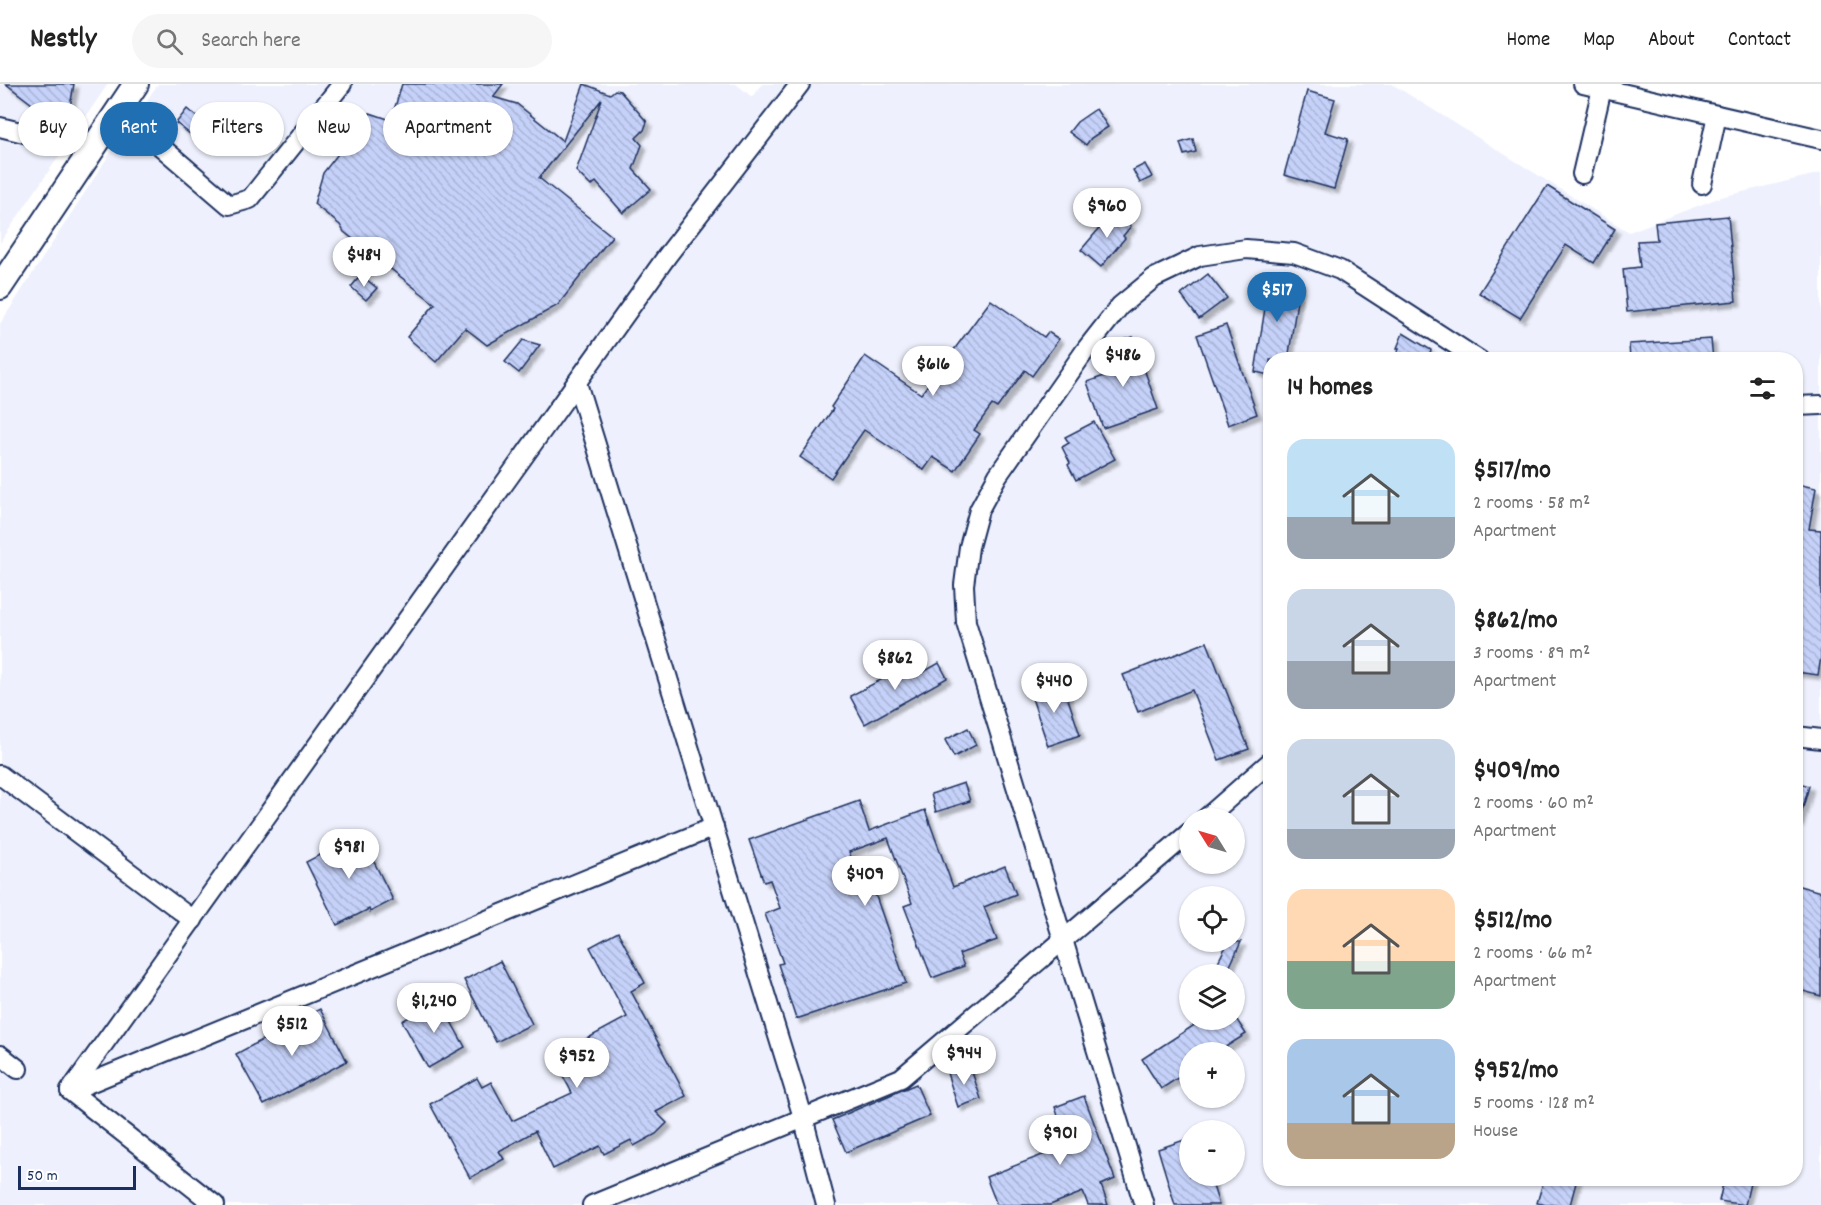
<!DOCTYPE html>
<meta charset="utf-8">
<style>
body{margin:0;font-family:Dekko,sans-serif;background:#f6f6f6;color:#222;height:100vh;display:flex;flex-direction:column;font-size:22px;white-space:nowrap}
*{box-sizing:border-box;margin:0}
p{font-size:20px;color:#767676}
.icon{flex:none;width:33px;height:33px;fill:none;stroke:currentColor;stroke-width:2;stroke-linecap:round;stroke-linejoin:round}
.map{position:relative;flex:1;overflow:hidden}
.sheet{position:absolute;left:1263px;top:268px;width:540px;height:834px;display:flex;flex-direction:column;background:#fff;border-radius:24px;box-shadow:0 2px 4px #0004}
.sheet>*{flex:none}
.banner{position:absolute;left:18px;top:18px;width:570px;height:54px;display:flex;gap:12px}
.needle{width:39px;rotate:307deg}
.fabs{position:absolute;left:1179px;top:724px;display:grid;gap:12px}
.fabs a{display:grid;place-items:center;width:66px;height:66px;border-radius:50%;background:#fff;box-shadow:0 2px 4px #0004;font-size:30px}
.scale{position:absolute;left:18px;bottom:15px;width:118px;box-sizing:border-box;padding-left:6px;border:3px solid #1b2f5e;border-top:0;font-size:16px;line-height:21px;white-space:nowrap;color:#1b2f5e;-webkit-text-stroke:4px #fff;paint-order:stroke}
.price{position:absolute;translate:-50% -51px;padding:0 14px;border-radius:21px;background:#fff;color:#222;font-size:20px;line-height:39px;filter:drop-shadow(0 2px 3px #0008)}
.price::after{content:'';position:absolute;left:50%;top:36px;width:18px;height:14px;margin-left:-9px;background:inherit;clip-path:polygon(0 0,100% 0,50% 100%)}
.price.current{background:#1f6fb2;color:#fff}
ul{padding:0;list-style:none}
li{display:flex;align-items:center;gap:18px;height:150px;padding:0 24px}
li span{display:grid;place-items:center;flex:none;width:168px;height:120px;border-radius:18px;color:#555}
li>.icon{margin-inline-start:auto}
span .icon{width:72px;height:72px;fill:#fffc;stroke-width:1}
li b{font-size:26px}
h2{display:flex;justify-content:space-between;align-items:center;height:72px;padding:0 24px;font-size:26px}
.chip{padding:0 21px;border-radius:27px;background:#fff;box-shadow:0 2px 4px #0004;font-size:21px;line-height:54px}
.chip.current{background:#1f6fb2;color:#fff}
header{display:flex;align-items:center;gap:36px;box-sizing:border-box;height:84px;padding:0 30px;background:#fff;border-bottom:2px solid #e0e0e0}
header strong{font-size:28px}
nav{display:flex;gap:33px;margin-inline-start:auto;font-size:21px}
.search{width:420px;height:54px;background:#f6f6f6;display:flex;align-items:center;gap:15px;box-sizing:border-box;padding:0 21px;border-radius:33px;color:#767676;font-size:22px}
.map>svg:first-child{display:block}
.built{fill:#eef1fd;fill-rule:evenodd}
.building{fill:url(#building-back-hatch);stroke:#1b2f5e;stroke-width:1.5;filter:url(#shadow)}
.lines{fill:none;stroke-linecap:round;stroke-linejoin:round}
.minor-casing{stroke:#1b2f5e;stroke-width:22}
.major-casing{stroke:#1b2f5e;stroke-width:28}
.minor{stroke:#fff;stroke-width:18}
.major{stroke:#fff;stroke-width:24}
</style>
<header>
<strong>Nestly</strong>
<div class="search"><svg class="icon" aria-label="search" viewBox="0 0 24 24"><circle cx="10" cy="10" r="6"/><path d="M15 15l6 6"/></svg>Search here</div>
<nav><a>Home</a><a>Map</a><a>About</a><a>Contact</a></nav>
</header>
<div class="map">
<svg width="1821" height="1121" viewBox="0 0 1821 1121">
<defs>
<pattern id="building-back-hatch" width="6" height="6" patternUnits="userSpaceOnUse" patternTransform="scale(1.5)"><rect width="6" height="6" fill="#c5d1f8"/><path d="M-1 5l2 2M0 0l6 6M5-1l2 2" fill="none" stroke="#a9b4d7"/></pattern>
<filter id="shadow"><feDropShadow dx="4.5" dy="4.5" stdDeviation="1.5" flood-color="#0004"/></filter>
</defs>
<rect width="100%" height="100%" fill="#fff"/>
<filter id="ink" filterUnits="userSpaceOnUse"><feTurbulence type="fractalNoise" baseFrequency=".0167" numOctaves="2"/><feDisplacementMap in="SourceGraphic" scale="12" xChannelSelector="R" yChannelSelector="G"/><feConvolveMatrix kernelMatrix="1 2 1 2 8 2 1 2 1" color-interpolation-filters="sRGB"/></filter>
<g filter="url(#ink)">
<g class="built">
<path d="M 0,0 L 108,0 L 0,159 Z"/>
<path d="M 158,0 L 736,0 L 752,13 L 762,0 L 1392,0 L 1629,148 L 1721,113 L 1821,89 L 1821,1121 L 0,1121 L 0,240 L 118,57 L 130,66 L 157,33 L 147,16 ZM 1270,276 L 1796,276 L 1796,1095 L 1270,1095 ZM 1190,735 L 1234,735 L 1234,780 L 1190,780 ZM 1190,813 L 1234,813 L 1234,858 L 1190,858 ZM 1190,891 L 1234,891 L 1234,936 L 1190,936 ZM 1190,969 L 1234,969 L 1234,1014 L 1190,1014 ZM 1190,1047 L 1234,1047 L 1234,1092 L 1190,1092 Z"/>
</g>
<g class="building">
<path d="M 6,0 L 74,0 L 70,23 L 51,25 L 36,23 Z"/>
<path d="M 402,0 L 503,0 L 493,13 L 517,20 L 563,57 L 584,0 L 610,10 L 615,6 L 620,7 L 647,38 L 644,46 L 636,54 L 642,61 L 633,85 L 651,105 L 623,129 L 596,98 L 591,102 L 576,87 L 602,15 L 539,94 L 612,152 L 558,221 L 487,261 L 465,244 L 436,278 L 407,253 L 435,220 L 344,148 L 340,141 L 314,120 L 323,89 L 370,29 L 391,36 Z"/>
<path d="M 1307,7 L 1335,15 L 1325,48 L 1348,55 L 1334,105 L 1284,91 Z"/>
<path d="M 187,25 L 201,36 L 190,50 L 176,39 Z"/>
<path d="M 1096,25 L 1108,43 L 1091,54 L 1086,61 L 1069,48 L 1077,38 Z"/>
<path d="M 1193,55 L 1196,68 L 1184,71 L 1180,59 Z"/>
<path d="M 1145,80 L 1152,93 L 1140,99 L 1133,86 Z"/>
<path d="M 1547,102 L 1615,145 L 1594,179 L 1566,161 L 1520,234 L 1479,209 Z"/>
<path d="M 1114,127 L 1131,142 L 1123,152 L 1125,154 L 1101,183 L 1081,166 Z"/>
<path d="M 1728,132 L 1736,217 L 1627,228 L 1623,185 L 1640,183 L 1637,157 L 1657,156 L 1655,139 Z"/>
<path d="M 1208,190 L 1227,214 L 1199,235 L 1181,211 Z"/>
<path d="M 361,191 L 377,204 L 366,216 L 351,203 Z"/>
<path d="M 1270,192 L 1300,197 L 1288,276 L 1270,276 L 1270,291 L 1255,288 Z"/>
<path d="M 991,216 L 1044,253 L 1048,248 L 1059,255 L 1032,292 L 1025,286 L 997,324 L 992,321 L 974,346 L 980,350 L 955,387 L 933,373 L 924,386 L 864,346 L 831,394 L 800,373 L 833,325 L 831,323 L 865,272 L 921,310 Z"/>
<path d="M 1226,241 L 1257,330 L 1228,341 L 1197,251 Z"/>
<path d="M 1403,249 L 1431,266 L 1429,276 L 1396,276 L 1399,264 L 1397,264 Z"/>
<path d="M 1133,253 L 1158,325 L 1103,344 L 1087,298 L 1121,286 L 1112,260 Z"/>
<path d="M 1711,255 L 1713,276 L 1630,276 L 1629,260 Z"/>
<path d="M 523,256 L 540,261 L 519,289 L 505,278 Z"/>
<path d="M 1094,338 L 1115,375 L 1076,396 L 1068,381 L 1070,379 L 1062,363 L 1069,359 L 1065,353 Z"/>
<path d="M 1796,400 L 1816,404 L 1809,445 L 1821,446 L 1821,573 L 1818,591 L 1796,588 Z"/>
<path d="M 1207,558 L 1249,665 L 1219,676 L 1192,606 L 1138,628 L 1123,591 Z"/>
<path d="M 939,579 L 947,594 L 865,640 L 850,612 L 909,581 L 915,593 Z"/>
<path d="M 1044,597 L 1050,608 L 1064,603 L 1080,651 L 1048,662 L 1029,605 Z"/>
<path d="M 968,644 L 976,661 L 954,673 L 945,656 Z"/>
<path d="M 1796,698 L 1809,702 L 1799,738 L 1796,738 Z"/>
<path d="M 964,699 L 970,717 L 936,728 L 931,710 Z"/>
<path d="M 859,717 L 869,747 L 925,726 L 953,803 L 1005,782 L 1016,810 L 984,823 L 997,856 L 959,870 L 964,882 L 932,894 L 904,822 L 912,819 L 888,754 L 849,768 L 861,798 L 870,795 L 906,899 L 796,935 L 778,880 L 783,879 L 765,830 L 780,824 L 770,796 L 764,798 L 749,756 Z"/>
<path d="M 360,750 L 393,816 L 370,828 L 369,825 L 337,841 L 306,778 Z"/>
<path d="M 1796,801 L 1821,808 L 1821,912 L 1796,905 Z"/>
<path d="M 618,848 L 645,899 L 631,907 L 686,1012 L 656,1028 L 667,1039 L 656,1050 L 634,1062 L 631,1056 L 604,1070 L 600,1062 L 553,1085 L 535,1047 L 499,1067 L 504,1075 L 470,1094 L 430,1020 L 477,994 L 482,1003 L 491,998 L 512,1037 L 572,1009 L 553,973 L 627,933 L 590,863 Z"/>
<path d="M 1228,858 L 1241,858 L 1229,884 L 1218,878 Z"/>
<path d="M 500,877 L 532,940 L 496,958 L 464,896 Z"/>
<path d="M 439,916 L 465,963 L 428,984 L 402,937 Z"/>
<path d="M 320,925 L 347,977 L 264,1021 L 236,970 Z"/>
<path d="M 1202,936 L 1237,936 L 1246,950 L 1216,969 L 1190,969 L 1190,986 L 1161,1005 L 1142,975 Z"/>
<path d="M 970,982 L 981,1015 L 958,1023 L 947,989 Z"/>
<path d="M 916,1000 L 930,1032 L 846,1068 L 832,1036 Z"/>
<path d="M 1084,1012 L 1115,1095 L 1101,1101 L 1108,1121 L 1088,1121 L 1083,1108 L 1050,1121 L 997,1121 L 986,1093 L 1068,1061 L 1055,1023 Z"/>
<path d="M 1190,1054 L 1190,1092 L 1210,1092 L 1219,1121 L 1175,1121 L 1158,1065 Z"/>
<path d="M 1544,1095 L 1577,1095 L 1570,1121 L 1546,1121 L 1537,1119 Z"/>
<path d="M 1724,1095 L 1751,1095 L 1745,1121 L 1719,1117 Z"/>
</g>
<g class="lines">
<defs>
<g id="minor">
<path d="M 1583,0 L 1821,55"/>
<path d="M 118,28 L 145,49 L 229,121 L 250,115 L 342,0"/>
<path d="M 0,43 L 93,66"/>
<path d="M 1582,90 L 1603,0"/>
<path d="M 1702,100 L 1717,31"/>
<path d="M 577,299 L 803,1033 L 826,1121"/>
<path d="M 1796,322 L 1821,321"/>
<path d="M 1796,652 L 1821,655"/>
<path d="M 0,691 L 193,836"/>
<path d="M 1205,735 L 1270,678"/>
<path d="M 0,971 L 18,985"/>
<path d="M 70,1007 L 714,743"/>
<path d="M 215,1121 L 70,1007 L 667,172 L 800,0"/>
<path d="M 592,1121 L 901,994 L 1190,748"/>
<path d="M 1144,1121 L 966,538 L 964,501 L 969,463 L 979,426 L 998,391 L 1087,264 L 1120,222 L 1154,194 L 1200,172 L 1246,165 L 1294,169 L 1340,186 L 1479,276"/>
</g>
<path id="major" d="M 0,203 L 136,0"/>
</defs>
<use href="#minor" class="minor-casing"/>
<use href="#major" class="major-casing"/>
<use href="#minor" class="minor"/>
<use href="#major" class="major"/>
</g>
</g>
</svg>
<div class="fabs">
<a><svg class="needle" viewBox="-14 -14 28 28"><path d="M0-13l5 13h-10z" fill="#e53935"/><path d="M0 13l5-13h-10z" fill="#767676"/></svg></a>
<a><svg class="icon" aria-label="locate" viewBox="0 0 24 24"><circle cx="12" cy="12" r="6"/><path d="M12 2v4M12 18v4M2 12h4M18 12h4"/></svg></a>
<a><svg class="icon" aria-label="layers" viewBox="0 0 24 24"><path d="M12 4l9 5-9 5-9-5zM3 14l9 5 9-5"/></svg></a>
<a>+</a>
<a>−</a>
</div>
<div class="scale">50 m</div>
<b class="price" style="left:1107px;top:155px">$960</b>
<b class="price" style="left:364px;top:204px">$484</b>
<b class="price current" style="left:1277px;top:239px">$517</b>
<b class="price" style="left:1123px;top:304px">$486</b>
<b class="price" style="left:933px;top:313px">$616</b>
<b class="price" style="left:895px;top:607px">$862</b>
<b class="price" style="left:1054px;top:630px">$440</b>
<b class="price" style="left:349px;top:796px">$981</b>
<b class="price" style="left:865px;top:823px">$409</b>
<b class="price" style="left:434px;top:950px">$1,240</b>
<b class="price" style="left:292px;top:973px">$512</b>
<b class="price" style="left:964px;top:1002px">$944</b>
<b class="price" style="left:577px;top:1005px">$952</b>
<b class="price" style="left:1060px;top:1082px">$901</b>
<div class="banner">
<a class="chip">Buy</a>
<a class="chip current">Rent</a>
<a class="chip">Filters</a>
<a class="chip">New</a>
<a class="chip">Apartment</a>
</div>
<section class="sheet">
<h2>14 homes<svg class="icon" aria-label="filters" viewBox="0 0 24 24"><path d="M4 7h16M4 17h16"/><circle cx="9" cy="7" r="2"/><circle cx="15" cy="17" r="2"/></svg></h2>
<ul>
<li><span style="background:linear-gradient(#bfe0f5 65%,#9aa5b1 0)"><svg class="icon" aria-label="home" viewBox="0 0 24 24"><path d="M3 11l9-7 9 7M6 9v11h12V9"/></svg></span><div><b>$517/mo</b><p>2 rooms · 58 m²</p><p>Apartment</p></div></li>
<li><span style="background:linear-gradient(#c9d6e8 60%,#9aa5b1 0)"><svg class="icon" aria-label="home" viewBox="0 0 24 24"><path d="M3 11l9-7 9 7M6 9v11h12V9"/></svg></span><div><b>$862/mo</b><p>3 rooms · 89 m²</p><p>Apartment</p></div></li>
<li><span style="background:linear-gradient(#c9d6e8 75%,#9aa5b1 0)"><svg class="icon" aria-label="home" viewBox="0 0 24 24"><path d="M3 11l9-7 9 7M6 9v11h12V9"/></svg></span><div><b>$409/mo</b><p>2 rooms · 60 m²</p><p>Apartment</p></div></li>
<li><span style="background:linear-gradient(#ffd9b3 60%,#7fa58c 0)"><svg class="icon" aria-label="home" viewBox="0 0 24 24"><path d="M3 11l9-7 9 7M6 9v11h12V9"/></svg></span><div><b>$512/mo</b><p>2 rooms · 66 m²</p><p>Apartment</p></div></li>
<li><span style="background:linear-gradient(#a9c7e8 70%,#b9a48a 0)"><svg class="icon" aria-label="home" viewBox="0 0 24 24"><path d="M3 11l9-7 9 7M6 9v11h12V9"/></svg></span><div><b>$952/mo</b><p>5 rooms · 128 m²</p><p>House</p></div></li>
</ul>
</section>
</div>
